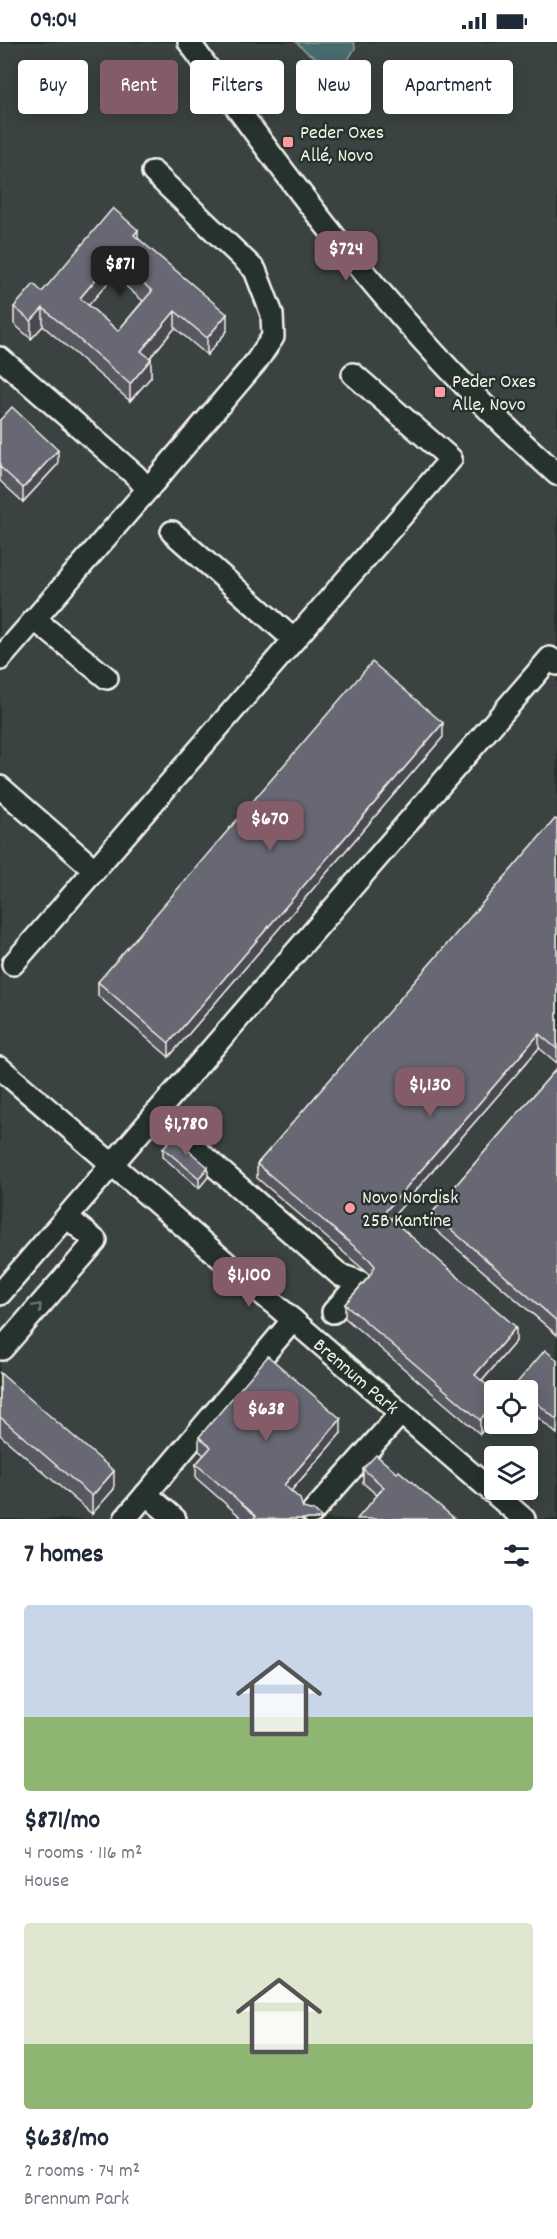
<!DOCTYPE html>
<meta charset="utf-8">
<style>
body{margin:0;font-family:Dekko,sans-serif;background:#f2f2f3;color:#1f2937;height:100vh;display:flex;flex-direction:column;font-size:22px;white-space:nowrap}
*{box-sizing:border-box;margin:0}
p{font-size:20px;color:#747a83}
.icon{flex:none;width:33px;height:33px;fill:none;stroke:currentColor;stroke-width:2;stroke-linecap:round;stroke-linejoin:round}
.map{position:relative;height:1477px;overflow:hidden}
.details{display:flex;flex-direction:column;background:#fff;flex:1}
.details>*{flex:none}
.banner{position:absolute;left:18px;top:18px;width:522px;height:54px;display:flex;gap:12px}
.controls{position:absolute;left:484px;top:1338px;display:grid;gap:12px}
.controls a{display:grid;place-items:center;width:54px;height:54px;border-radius:6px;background:#fff;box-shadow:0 3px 15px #0003;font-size:30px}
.price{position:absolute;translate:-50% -51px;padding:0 14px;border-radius:12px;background:#845c67;color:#fff;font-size:20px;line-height:39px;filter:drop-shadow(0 2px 3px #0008)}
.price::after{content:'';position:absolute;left:50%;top:36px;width:18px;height:14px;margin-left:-9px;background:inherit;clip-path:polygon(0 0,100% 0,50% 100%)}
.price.on{background:#222;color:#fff}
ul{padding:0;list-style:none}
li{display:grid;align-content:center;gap:12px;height:318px;padding:0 24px}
li span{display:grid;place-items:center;height:186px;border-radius:6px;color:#555}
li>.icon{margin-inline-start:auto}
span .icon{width:108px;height:108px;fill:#fffc;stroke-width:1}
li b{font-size:26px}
h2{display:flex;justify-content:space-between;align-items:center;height:72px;padding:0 24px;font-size:26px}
.pill{padding:0 21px;border-radius:6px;background:#fff;box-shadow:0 3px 15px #0003;font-size:21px;line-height:54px}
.pill.on{background:#845c67;color:#fff}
.status{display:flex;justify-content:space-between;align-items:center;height:42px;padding:0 30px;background:#fff;direction:ltr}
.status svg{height:16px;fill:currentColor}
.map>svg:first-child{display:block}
.built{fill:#3a4342;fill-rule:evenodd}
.water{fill:#4a6c70;stroke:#8ea1a0;stroke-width:1.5}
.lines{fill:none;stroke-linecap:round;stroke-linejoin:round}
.minor-casing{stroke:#f4f1e8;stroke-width:26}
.minor{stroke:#26332d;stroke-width:21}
.wall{fill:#595964;stroke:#f4f1e8;stroke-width:1.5;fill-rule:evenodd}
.shaded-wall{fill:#494851;stroke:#f4f1e8;stroke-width:1.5}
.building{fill:#686774;stroke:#f4f1e8;stroke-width:1.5;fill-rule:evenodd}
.oneway{stroke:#6e766e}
.poi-dot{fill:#ff9aa2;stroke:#26332d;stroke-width:2}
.labels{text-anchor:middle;stroke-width:5;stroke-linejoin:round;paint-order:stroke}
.poi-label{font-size:20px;fill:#f4f1e8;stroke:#26332d;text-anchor:start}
.street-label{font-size:20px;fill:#f4f1e8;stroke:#26332d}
</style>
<div class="status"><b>09:04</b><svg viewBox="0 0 49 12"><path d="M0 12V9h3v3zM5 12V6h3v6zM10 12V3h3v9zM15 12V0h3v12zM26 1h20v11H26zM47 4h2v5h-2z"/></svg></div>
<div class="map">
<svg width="557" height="1477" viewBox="0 0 557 1477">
<rect width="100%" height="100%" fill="#26332d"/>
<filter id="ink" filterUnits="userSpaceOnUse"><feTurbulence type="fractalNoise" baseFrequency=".0167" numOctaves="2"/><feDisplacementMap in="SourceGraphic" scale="12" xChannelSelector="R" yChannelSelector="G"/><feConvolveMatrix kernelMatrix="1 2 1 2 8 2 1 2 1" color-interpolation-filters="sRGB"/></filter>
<g filter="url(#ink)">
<path class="built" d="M 0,0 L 557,0 L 557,1477 L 0,1477 ZM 495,1348 L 528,1348 L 528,1382 L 495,1382 ZM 495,1414 L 528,1414 L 528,1448 L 495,1448 Z"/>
<path class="water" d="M 296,0 L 354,0 L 355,6 L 348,18 L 329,22 L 309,12 Z"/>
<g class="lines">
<defs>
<g id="minor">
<path d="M 189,0 C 299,154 414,306 557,432"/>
<path d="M 0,316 L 135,433 L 148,447 L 0,617"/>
<path d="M 148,447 L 256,320 L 273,295 L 272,272 L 255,228 L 153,130"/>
<path d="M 172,490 L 294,598 L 451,417 L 353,332"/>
<path d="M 34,577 L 107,636"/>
<path d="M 0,745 L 95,828"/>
<path d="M 13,922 L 294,598"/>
<path id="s1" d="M 0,1026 L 524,1477"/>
<path d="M 155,1072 L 340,1233 L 360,1240 L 333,1270"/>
<path d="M 0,1252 L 550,616 L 557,622"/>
<path d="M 0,1306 L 2,1307 L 96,1199 L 67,1175"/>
<path d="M 146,1452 L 175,1477"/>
<path d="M 312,1471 L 401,1371"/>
<path d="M 125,1477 L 293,1278"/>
</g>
</defs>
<use href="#minor" class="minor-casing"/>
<use href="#minor" class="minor"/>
</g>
<g class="wall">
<path d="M 138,196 L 227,289 L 207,313 L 175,286 L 150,316 L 151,335 L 130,359 L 43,284 L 31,297 L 14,282 L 14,265 ZM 114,234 L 143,259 L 118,289 L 88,263 Z"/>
<path d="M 0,378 L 58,422 L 23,460 L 0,439 Z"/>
<path d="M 443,695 L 169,1015 L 98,954 L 98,940 Z"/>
<path d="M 557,778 L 557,1021 L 539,1006 L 391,1177 L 516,1299 L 482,1339 L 495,1350 L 495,1374 L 480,1392 L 345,1276 L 345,1262 L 370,1233 L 257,1136 L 257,1122 Z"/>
<path d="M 557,1026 L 557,1293 L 432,1185 L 432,1171 Z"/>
<path d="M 163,1106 L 208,1135 L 199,1146 L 163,1115 Z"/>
<path d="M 557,1318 L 557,1392 L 528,1367 L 528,1348 L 516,1348 L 516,1342 Z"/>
<path d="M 0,1331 L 114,1447 L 92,1472 L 0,1393 Z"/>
<path d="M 341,1391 L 291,1449 L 303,1466 L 323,1477 L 243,1477 L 196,1436 L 196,1422 L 204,1413 L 199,1409 L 199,1395 Z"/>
<path d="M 363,1427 L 397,1431 L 377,1453 L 363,1441 Z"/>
</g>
<g class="shaded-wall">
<path d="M 138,188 L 138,205 L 134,193 Z"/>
<path d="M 114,216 L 114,234 L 80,273 L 80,256 Z"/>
<path d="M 43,266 L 43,284 L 31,297 L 31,279 Z"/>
<path d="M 175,269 L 175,286 L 141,326 L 141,309 Z"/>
<path d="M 227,272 L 227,289 L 207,313 L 207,296 Z"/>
<path d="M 151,317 L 151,335 L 130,359 L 130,342 Z"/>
<path d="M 58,408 L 58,422 L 23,460 L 23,446 Z"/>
<path d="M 443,681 L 443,695 L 169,1015 L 169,1001 Z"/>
<path d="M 539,992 L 539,1006 L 384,1185 L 384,1171 Z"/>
<path d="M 208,1125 L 208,1135 L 199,1146 L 199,1136 Z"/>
<path d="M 516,1285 L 516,1299 L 475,1347 L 475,1333 Z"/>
<path d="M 495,1360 L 495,1374 L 480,1392 L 480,1378 Z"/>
<path d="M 341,1377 L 341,1391 L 284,1457 L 284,1443 Z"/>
<path d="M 114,1429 L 114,1447 L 92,1472 L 92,1454 Z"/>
</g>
<g class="building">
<path d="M 113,166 L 138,188 L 134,193 L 227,272 L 207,296 L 175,269 L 141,309 L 151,317 L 130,342 L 43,266 L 31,279 L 14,265 L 34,242 L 42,250 ZM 114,216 L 152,249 L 118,289 L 80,256 Z"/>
<path d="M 12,365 L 58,408 L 23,446 L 0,425 L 0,378 Z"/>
<path d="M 372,620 L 443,681 L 169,1001 L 98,940 Z"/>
<path d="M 555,777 L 557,778 L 557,1007 L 539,992 L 384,1171 L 516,1285 L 475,1333 L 495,1350 L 495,1360 L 480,1378 L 345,1262 L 369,1235 L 375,1224 L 369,1217 L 257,1122 Z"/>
<path d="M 557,1026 L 557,1279 L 432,1171 Z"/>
<path d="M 173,1095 L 208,1125 L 199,1136 L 163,1106 Z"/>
<path d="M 545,1308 L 557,1318 L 557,1378 L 528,1353 L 528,1348 L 523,1348 L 516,1342 Z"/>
<path d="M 268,1314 L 341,1377 L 284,1443 L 300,1457 L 303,1466 L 314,1469 L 323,1477 L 253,1477 L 256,1474 L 196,1422 L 211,1405 L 199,1395 Z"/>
<path d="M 0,1331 L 114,1429 L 92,1454 L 0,1375 Z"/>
<path d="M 376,1413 L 397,1431 L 399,1429 L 455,1477 L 357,1477 L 384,1445 L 363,1427 Z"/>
</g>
<defs><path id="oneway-chevron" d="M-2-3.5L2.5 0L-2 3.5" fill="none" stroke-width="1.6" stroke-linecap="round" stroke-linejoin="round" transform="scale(1.5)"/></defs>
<use class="oneway" href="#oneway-chevron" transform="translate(38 1265) rotate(-49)"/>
</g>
<g class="poi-dot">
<rect x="282" y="94" width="12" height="12" rx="3"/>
<rect x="434" y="344" width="12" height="12" rx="3"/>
<circle cx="350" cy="1166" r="6"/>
</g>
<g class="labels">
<g class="poi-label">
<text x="300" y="96">Peder Oxes<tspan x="300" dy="23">Allé, Novo</tspan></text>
<text x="452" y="345">Peder Oxes<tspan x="452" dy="23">Alle, Novo</tspan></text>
<text x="362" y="1161">Novo Nordisk<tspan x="362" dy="23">25B Kantine</tspan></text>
</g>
<g class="street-label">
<text dy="7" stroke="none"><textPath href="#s1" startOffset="471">Brennum Park</textPath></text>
</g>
</g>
</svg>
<div class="controls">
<a><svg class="icon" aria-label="locate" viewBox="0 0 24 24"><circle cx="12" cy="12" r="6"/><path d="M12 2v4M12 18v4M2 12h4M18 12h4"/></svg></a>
<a><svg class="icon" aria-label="layers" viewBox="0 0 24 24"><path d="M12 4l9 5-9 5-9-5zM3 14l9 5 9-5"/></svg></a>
</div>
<b class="price" style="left:346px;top:240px">$724</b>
<b class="price on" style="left:120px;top:255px">$871</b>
<b class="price" style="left:270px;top:810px">$670</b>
<b class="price" style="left:430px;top:1076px">$1,130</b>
<b class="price" style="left:186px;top:1115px">$1,780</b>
<b class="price" style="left:249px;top:1266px">$1,100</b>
<b class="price" style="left:266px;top:1400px">$638</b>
<div class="banner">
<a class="pill">Buy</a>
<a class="pill on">Rent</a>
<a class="pill">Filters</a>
<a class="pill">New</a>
<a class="pill">Apartment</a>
</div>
</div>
<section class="details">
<h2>7 homes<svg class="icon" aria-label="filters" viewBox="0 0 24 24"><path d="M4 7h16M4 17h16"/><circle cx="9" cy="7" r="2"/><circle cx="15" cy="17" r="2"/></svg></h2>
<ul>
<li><span style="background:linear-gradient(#c9d6e8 60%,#8fb573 0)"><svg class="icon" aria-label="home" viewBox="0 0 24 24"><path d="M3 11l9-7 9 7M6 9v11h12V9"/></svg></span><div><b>$871/mo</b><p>4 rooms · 116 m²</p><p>House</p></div></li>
<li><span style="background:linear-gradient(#dfe7d0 65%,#8fb573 0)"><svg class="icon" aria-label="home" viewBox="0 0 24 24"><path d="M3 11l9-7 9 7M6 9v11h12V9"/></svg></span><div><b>$638/mo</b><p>2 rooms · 74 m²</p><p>Brennum Park</p></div></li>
</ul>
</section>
